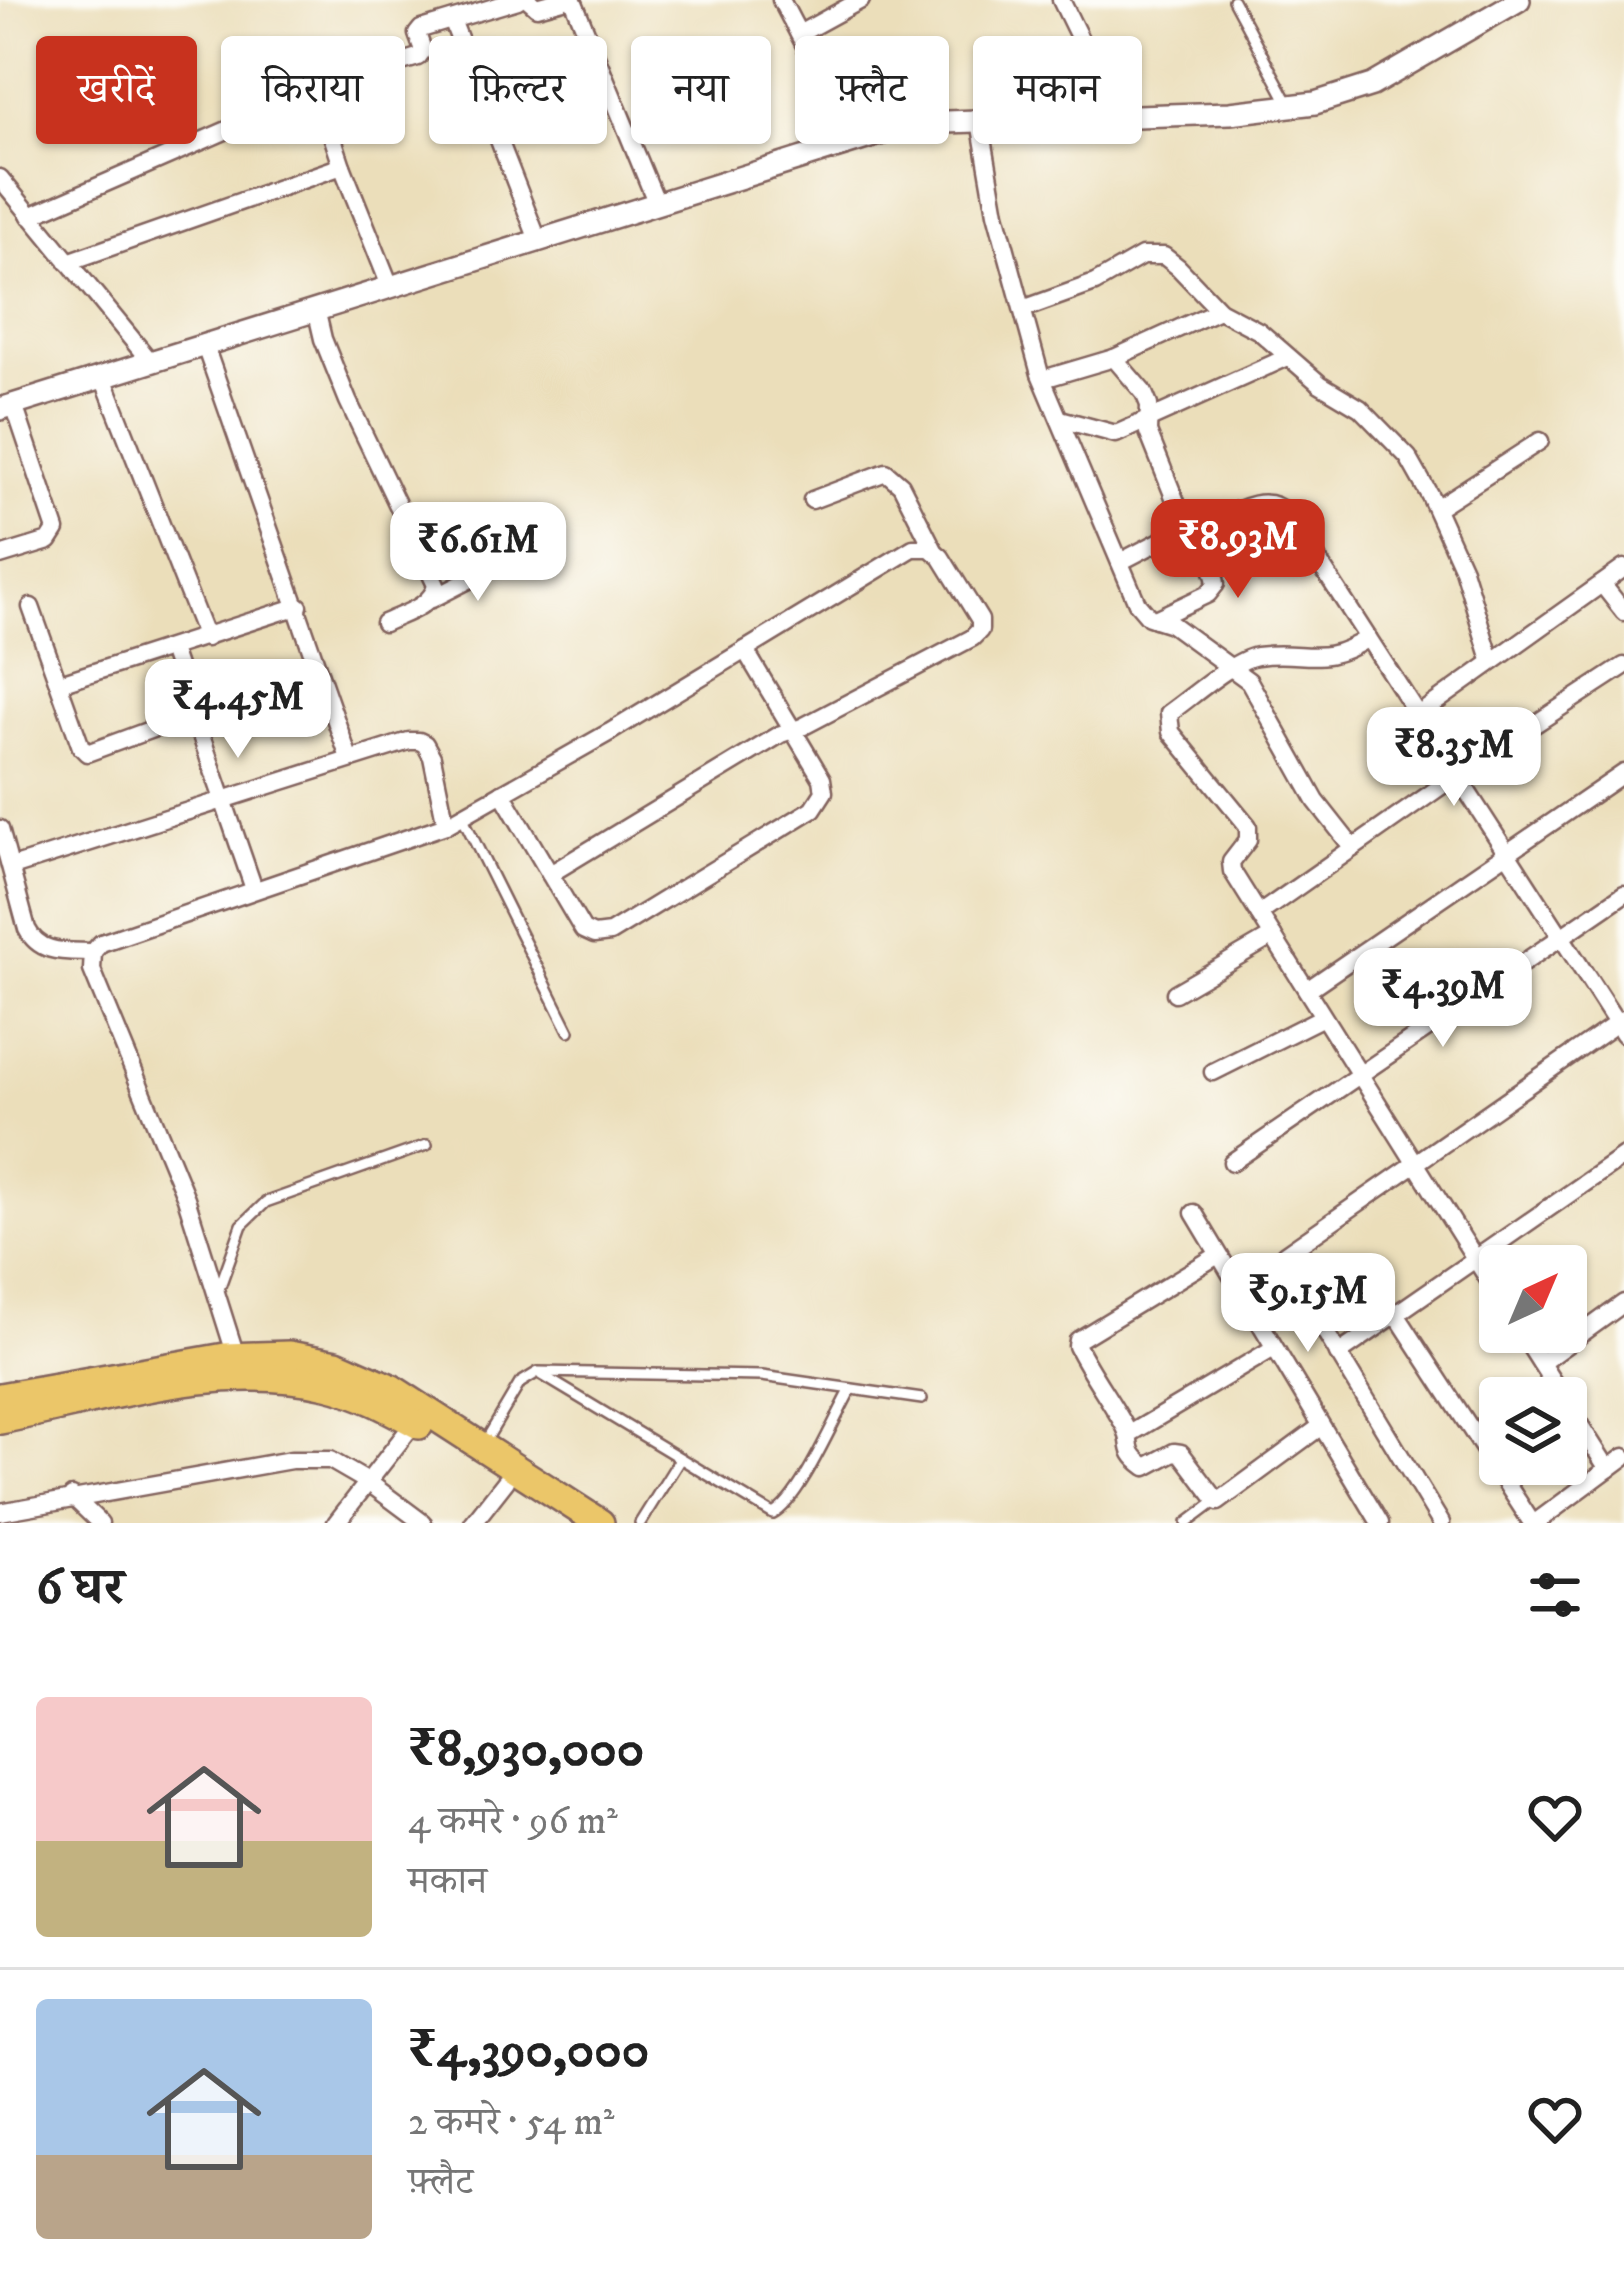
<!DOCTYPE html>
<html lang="hi">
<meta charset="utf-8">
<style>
body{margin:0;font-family:"IM FELL DW Pica","Noto Serif Devanagari",serif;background:#f2f2f2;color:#222;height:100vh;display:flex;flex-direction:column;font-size:45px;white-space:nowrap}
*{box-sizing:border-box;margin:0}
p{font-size:39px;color:#767676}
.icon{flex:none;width:66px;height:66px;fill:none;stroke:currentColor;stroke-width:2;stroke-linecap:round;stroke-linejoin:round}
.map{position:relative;height:1523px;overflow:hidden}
.side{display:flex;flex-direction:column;background:#fff;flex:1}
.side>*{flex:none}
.guide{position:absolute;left:36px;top:36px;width:1554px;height:108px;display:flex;gap:24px}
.needle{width:78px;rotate:44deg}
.fabs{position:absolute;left:1479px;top:1245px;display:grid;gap:24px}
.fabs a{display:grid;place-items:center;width:108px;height:108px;border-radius:12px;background:#fff;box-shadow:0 3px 9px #0004;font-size:60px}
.price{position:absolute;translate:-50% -102px;padding:0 27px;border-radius:24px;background:#fff;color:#222;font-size:39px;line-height:78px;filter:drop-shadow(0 3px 6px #0008)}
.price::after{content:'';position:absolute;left:50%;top:72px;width:36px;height:27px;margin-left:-18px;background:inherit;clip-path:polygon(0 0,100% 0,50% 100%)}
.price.selected{background:#c8321e;color:#fff}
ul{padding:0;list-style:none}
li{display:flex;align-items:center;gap:36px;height:300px;padding:0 36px}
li+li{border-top:3px solid #e0e0e0}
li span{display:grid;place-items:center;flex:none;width:336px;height:240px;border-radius:12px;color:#555}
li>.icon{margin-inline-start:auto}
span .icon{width:144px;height:144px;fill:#fffc;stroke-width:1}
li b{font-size:51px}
h2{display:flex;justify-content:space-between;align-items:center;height:144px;padding:0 36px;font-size:51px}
.chip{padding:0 42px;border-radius:12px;background:#fff;box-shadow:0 3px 9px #0004;font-size:42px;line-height:108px}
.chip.selected{background:#c8321e;color:#fff}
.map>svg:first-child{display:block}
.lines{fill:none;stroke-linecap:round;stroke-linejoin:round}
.service-casing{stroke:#82625d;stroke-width:14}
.minor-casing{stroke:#82625d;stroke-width:21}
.tertiary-casing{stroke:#82625d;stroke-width:26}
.primary-casing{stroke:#82625d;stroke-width:32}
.service{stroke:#fff;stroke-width:9}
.minor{stroke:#fff;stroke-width:16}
.tertiary{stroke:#fff;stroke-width:21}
.primary{stroke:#ebc669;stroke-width:27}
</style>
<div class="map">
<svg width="1624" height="1523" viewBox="0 0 1624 1523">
<rect width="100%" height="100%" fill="#fdfcf7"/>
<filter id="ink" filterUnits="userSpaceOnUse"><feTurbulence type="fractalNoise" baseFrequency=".00833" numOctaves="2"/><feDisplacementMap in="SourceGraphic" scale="24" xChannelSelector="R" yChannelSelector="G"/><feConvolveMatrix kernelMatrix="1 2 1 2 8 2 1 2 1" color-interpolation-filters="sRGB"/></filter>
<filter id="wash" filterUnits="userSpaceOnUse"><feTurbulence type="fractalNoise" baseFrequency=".004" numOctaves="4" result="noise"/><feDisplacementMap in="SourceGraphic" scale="48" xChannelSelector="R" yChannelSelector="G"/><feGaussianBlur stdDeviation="2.7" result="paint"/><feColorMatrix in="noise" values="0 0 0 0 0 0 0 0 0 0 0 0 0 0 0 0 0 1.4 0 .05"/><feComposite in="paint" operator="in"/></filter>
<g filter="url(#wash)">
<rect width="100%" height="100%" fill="#ebdeba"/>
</g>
<g filter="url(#ink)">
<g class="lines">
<defs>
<g id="service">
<path d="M 1233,0 L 1290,106"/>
<path d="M 462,816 L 569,1031"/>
<path d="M 218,1292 L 242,1225 L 266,1202 L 427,1145"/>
<path d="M 542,1375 L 773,1514 C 800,1500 834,1419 851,1389"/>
<path d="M 485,1442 L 520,1383 L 538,1372 L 762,1376 L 922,1399"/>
<path d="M 640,1523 L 680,1459"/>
<path d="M 1187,1523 L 1215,1502"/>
</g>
<g id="minor">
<path d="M 529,0 L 537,7 L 563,0"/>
<path d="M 573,0 L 657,204"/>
<path d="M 781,0 L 855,141"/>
<path d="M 1061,0 L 1118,117"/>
<path d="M 452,20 L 538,240"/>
<path d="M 799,34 L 861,0"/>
<path d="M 317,90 L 342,166 L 390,286"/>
<path d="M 980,121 L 996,213 L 1040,374 L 1137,603 L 1149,617 L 1171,624 L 1249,681 L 1316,801 L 1353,848"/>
<path d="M 0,178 L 149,360"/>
<path d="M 30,216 L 342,80 L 418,57 L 423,50 L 417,34 L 421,29 L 518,0"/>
<path d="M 68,262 L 342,166"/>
<path d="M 316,309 L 323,339 L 348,401 L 436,585 C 432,607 402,614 384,623"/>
<path d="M 1023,309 L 1095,283 L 1142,256 L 1164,256 L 1178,267 L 1219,310 L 1259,331 L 1320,384 L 1360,408 L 1408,457 L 1430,496 L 1463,569 L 1491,660"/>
<path d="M 204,343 L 349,758"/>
<path d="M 1114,358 L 1144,393 L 1149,405 L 1148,432 L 1184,522 C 1219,535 1254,482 1288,514 L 1624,1034"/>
<path d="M 102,375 L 206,638"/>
<path d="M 1043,379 L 1114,358 L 1219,310"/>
<path d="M 1060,419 L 1116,434 L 1288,357"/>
<path d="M 812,500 L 886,472 L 901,485 L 935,552"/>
<path d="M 1436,508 L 1540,441"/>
<path d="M 0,556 L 49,541 L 56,530 L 14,405"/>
<path d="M 1120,562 L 1191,525"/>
<path d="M 1602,584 L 1624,612"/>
<path d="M 432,599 L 502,563"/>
<path d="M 31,607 L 81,747 L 87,753 L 275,684"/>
<path d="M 1155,619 L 1208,594 L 1216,584 C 1215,566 1199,547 1196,525"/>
<path d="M 1368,638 C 1320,669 1306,649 1257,656 C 1233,660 1192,697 1169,713 L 1171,732 L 1248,826 L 1248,840 L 1231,862 L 1232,871 L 1500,1298"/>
<path d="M 171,649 L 254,889"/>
<path d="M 60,683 L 299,606"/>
<path d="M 1418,715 L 1624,568"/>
<path d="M 502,793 L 583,930 L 594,935 L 610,933 L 813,809 L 824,792 L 822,779 L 745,650"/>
<path d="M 0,829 L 27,929 C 40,955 66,951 93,952"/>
<path d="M 12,867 L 409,741 L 419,741 L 425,744 L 432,757 L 446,825"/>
<path d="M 1259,914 L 1457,775 L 1624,666"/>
<path d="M 1307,990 L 1624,773"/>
<path d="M 1175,993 L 1273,936"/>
<path d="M 1213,1072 L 1323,1017"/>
<path d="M 1232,1162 L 1624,894"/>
<path d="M 1194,1213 L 1380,1523"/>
<path d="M 1218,1255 L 1078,1340 L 1077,1346 C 1091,1374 1109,1398 1124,1425 C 1135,1444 1121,1449 1146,1467 L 1174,1452 L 1181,1453 L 1218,1502 L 1320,1427"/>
<path d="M 1396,1314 L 1532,1523"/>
<path d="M 1521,1332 L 1563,1398"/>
<path d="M 1338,1354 L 1624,1156"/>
<path d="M 236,1356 L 186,1198 L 92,970 L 93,952 L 101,943 L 446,825 L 610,732 L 913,548 L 930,548 L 941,557 L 980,620 L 980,630 L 972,638 L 802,727 L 781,734 L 550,874"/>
<path d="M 1541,1363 L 1624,1303"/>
<path d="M 1566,1403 L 1608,1469"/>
<path d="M 1128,1435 L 1274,1348"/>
<path d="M 72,1496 L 100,1523"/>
<path d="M 0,1512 L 291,1460 L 330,1460 L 368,1482 L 423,1523"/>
<path d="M 336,1523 L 414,1423"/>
<path d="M 473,1523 L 506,1481"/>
<path d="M 1441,1523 L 1285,1265 L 1285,1254 L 1623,1019"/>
<path d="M 1535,1523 L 1624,1457"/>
</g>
<path id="tertiary" d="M 0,409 L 886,132 L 946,122 L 1230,113 L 1315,103 L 1372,85 L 1519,0"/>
<g id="primary">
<path d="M 0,1397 L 225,1357 L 289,1355 L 336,1364 L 391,1388 L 600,1523"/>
<path d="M 0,1420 C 105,1399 220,1360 327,1385 C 358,1392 391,1410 419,1425"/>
</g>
</defs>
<use href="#service" class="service-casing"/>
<use href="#minor" class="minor-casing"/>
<use href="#tertiary" class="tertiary-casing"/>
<use href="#primary" class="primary-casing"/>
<use href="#service" class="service"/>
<use href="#minor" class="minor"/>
<use href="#tertiary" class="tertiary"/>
<use href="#primary" class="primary"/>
</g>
</g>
</svg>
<div class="fabs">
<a><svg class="needle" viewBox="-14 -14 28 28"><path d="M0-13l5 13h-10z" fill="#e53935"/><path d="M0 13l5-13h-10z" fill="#767676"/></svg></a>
<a><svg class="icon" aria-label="layers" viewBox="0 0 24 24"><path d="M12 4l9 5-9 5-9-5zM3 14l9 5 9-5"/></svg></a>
</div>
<b class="price selected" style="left:1238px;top:601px">₹8.93M</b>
<b class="price" style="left:478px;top:604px">₹6.61M</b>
<b class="price" style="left:238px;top:761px">₹4.45M</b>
<b class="price" style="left:1454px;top:809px">₹8.35M</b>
<b class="price" style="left:1443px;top:1050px">₹4.39M</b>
<b class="price" style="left:1308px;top:1355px">₹9.15M</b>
<div class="guide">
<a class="chip selected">खरीदें</a>
<a class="chip">किराया</a>
<a class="chip">फ़िल्टर</a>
<a class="chip">नया</a>
<a class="chip">फ़्लैट</a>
<a class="chip">मकान</a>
</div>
</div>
<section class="side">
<h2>6 घर<svg class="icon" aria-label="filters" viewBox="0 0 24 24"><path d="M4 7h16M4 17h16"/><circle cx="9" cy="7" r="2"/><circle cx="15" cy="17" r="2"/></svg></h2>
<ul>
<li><span style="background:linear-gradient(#f6c9c9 60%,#c2b280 0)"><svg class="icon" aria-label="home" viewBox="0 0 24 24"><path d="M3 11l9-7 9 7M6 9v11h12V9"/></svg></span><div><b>₹8,930,000</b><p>4 कमरे · 96 m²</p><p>मकान</p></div><svg class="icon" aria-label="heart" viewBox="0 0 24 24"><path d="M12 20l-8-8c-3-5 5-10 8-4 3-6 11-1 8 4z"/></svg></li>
<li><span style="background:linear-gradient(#a9c7e8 65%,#b9a48a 0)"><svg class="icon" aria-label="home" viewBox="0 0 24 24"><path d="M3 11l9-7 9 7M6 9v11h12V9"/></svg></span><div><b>₹4,390,000</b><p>2 कमरे · 54 m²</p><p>फ़्लैट</p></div><svg class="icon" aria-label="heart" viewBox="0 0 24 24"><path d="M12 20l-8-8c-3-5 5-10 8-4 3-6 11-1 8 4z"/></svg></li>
</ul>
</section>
